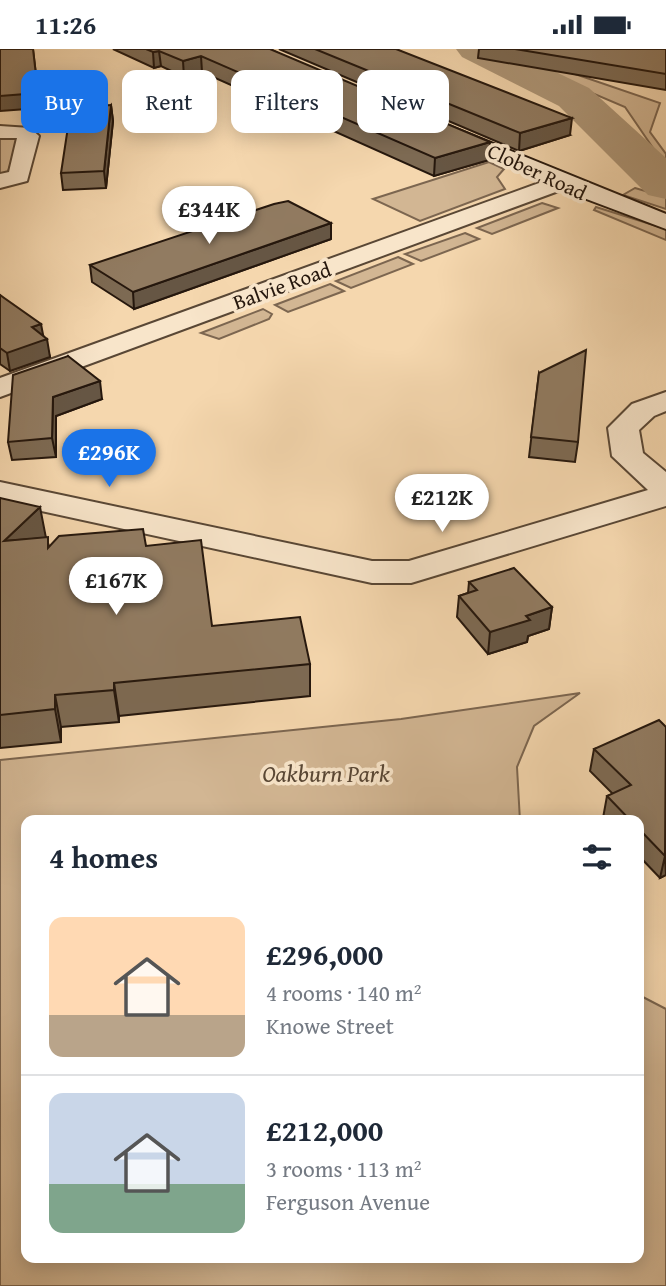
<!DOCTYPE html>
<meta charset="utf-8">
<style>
body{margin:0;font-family:"Gentium Book Plus",serif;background:#f2f2f3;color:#1f2937;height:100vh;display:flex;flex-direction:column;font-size:26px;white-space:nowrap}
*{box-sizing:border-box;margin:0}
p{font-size:23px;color:#747a83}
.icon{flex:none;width:38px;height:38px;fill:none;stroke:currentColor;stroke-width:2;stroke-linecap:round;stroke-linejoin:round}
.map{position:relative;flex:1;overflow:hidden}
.drawer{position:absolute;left:21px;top:766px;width:623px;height:448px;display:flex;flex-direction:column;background:#fff;border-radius:14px;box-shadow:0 4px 18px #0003}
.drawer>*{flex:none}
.top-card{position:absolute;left:21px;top:21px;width:625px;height:63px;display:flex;gap:14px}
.price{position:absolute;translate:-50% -60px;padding:0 16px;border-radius:24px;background:#fff;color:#222;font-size:23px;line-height:46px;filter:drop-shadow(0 2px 4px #0008)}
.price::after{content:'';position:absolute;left:50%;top:42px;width:21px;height:16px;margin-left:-10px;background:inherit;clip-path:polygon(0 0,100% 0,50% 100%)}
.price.active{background:#1a73e8;color:#fff}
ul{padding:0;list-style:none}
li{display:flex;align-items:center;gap:21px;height:175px;padding:0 28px}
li+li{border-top:2px solid #e0e1e3}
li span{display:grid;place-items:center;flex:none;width:196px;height:140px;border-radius:14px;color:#555}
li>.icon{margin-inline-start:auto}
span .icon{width:84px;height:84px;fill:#fffc;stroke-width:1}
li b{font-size:30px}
h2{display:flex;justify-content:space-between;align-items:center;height:84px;padding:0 28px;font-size:30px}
.pill{padding:0 24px;border-radius:14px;background:#fff;box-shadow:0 4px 18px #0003;font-size:24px;line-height:63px}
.pill.active{background:#1a73e8;color:#fff}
.status{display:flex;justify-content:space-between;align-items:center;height:49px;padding:0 35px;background:#fff;direction:ltr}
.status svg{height:19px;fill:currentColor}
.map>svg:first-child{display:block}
.green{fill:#d2b693;stroke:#7c6650;stroke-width:2}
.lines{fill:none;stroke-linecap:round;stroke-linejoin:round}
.river{fill:#ae9677;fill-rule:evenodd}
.street-casing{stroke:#594735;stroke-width:4}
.secondary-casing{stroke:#25170d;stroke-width:4}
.street{fill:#f8e5ca;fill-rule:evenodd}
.secondary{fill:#f8e5ca;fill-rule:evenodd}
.wall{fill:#7d6a53;stroke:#25170d;stroke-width:2}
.shaded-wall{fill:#665644;stroke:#25170d;stroke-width:2}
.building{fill:#917b61;stroke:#25170d;stroke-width:2}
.labels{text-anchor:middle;stroke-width:7;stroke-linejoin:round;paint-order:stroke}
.far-street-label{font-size:21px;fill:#25170d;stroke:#f8e5ca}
.park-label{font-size:24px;font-style:italic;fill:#594735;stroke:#f8e5ca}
</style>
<div class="status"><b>11:26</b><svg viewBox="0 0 49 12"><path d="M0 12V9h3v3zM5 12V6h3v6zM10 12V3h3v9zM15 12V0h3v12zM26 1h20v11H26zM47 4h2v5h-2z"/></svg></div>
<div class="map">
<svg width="666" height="1237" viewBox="0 0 666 1237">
<rect width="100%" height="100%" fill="#f5d7ae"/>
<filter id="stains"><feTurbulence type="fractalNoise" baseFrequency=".00286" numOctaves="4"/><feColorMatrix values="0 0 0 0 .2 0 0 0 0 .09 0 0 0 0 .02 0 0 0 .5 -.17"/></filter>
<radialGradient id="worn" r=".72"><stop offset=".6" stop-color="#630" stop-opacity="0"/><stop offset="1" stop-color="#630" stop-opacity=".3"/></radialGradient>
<g class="green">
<path d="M 503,6 L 575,25 L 660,54 L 650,83 L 666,105 L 666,118 L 625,58 Z"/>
<path d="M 0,85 L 19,91 L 7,125 L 0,128 Z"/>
<path d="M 489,113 L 504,120 L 497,128 L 505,140 L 420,172 L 373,150 Z"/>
<path d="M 635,139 L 666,148 L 666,160 L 623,146 Z"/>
<path d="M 542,154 L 558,159 L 492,185 L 477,179 Z"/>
<path d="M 596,158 L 666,180 L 666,191 L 594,161 Z"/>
<path d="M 465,184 L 479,190 L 421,212 L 405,205 Z"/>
<path d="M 398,208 L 413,215 L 351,239 L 336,232 Z"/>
<path d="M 330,235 L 344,242 L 288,263 L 275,256 Z"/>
<path d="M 263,260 L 272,265 L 269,270 L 219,290 L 201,284 Z"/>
<path d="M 580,644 L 534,677 L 517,718 L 520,772 L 26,772 L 26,1209 L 639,1209 L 639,946 L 666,960 L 666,1237 L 0,1237 L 0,711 L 401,670 Z"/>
</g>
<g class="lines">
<path class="river" d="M 456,0 L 508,0 L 589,39 L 666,109 L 666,150 L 648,146 L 559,57 L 462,8 Z"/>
<defs>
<g id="street">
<path d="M 0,77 L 30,79 L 39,87 L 27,132 L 0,139 L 0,125 L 9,123 L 17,89 L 0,89 Z"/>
<path d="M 564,125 L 575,132 L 572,137 L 0,348 L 0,329 Z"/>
<path d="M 666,343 L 666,362 L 654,367 L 639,381 L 643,404 L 666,423 L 666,457 L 411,534 L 372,534 L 0,453 L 0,433 L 372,512 L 409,512 L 648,441 L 612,407 L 608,379 L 632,355 Z"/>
</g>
<path id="secondary" d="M 442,74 L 666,165 L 666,180 L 573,145 L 435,84 L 432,80 Z"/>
</defs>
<use href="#street" class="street-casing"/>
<use href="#secondary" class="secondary-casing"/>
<use href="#street" class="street"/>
<use href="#secondary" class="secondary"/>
</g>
<g class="wall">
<path d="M 113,0 L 270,0 L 489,111 L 434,127 L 202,23 L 184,28 L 161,17 L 154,19 Z"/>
<path d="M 279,0 L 396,0 L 570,86 L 519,102 Z"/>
<path d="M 479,0 L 666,0 L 666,41 L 478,9 Z"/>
<path d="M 111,56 L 113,72 L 106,139 L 63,141 L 61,124 Z"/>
<path d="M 331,190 L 134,260 L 92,233 L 90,216 Z"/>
<path d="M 0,246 L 43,286 L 50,308 L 10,322 L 0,315 Z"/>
<path d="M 68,307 L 102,350 L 56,367 L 56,408 L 12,411 L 8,393 Z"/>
<path d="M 539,324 L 578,393 L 575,413 L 529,408 Z"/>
<path d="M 0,449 L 46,488 L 49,497 L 146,497 L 212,577 L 310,615 L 310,647 L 119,667 L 119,673 L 61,678 L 61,693 L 0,699 Z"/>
<path d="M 469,533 L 552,558 L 549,580 L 528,587 L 527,593 L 488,605 L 457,568 L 459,547 L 468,544 Z"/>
<path d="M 666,678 L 666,826 L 660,829 L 639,807 L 639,772 L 605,772 L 603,769 L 607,747 L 613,745 L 590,722 L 594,700 Z"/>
</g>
<g class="shaded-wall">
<path d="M 33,0 L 40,59 L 0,62 L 0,47 Z"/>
<path d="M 159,2 L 161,17 L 154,19 L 153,3 Z"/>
<path d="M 201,7 L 202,23 L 184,28 L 183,12 Z"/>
<path d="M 111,56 L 113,72 L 106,139 L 104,122 Z"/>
<path d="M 572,69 L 570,86 L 519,102 L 520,84 Z"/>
<path d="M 490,93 L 489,111 L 434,127 L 435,109 Z"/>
<path d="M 331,174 L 331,190 L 134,260 L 133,243 Z"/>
<path d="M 41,275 L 44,291 L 47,290 L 50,308 L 10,322 L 7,304 L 32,278 Z"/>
<path d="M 100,332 L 102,350 L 56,367 L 56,408 L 52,389 L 53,348 Z"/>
<path d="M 40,458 L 46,489 L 4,492 Z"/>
<path d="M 552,558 L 549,580 L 528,587 L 527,593 L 488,605 L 490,583 L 526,567 Z"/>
<path d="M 114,634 L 119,667 L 119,673 L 114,641 Z"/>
<path d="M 55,646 L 61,678 L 61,693 L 55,660 Z"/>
<path d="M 665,807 L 666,826 L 660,829 Z"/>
</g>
<g class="building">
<path d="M 0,0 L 33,0 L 38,44 L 0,47 Z"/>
<path d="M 146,0 L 270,0 L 490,93 L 435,109 L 201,7 L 183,12 L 159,2 L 153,3 Z"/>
<path d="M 315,0 L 396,0 L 572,69 L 520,84 Z"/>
<path d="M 515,0 L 666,0 L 666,25 Z"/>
<path d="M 111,56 L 104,122 L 61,124 L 71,58 Z"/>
<path d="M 288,152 L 331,174 L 133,243 L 90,216 L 274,155 Z"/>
<path d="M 0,246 L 41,275 L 32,278 L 47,290 L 7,304 L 0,299 Z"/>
<path d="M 586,301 L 578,393 L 531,388 L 539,324 Z"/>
<path d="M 68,307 L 100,332 L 53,348 L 52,389 L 8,393 L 13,326 Z"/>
<path d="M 0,449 L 40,458 L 4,492 L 48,488 L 48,499 L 59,487 L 143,480 L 146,497 L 201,491 L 212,577 L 300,568 L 310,615 L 114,634 L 114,641 L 55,646 L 55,660 L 0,666 Z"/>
<path d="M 514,519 L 552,558 L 526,567 L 530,571 L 490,583 L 459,547 L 477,541 L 469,533 Z"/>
<path d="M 659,671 L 666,678 L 665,807 L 639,780 L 639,772 L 631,772 L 607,747 L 631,736 L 594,700 Z"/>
</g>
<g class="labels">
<g class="far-street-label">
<text transform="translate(537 123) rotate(25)" y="7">Clober Road</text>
<text transform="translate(282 237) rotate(-20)" y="7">Balvie Road</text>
</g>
<g class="park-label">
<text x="326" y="733">Oakburn Park</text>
</g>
</g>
<rect width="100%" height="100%" filter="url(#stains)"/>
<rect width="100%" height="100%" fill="url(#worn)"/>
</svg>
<b class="price" style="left:209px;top:197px">£344K</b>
<b class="price active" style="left:109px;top:440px">£296K</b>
<b class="price" style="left:442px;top:485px">£212K</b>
<b class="price" style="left:116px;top:568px">£167K</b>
<div class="top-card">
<a class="pill active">Buy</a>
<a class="pill">Rent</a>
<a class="pill">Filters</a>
<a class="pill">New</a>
</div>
<section class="drawer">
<h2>4 homes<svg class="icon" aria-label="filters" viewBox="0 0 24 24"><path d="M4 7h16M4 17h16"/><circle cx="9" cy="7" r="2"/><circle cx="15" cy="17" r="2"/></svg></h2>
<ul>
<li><span style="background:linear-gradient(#ffd9b3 70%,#b9a48a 0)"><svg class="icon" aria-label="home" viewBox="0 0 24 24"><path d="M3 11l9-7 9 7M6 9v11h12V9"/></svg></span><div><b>£296,000</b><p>4 rooms · 140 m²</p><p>Knowe Street</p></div></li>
<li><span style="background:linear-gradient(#c9d6e8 65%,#7fa58c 0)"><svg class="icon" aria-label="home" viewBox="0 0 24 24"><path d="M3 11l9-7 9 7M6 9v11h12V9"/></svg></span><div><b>£212,000</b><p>3 rooms · 113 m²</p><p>Ferguson Avenue</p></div></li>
</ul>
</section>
</div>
